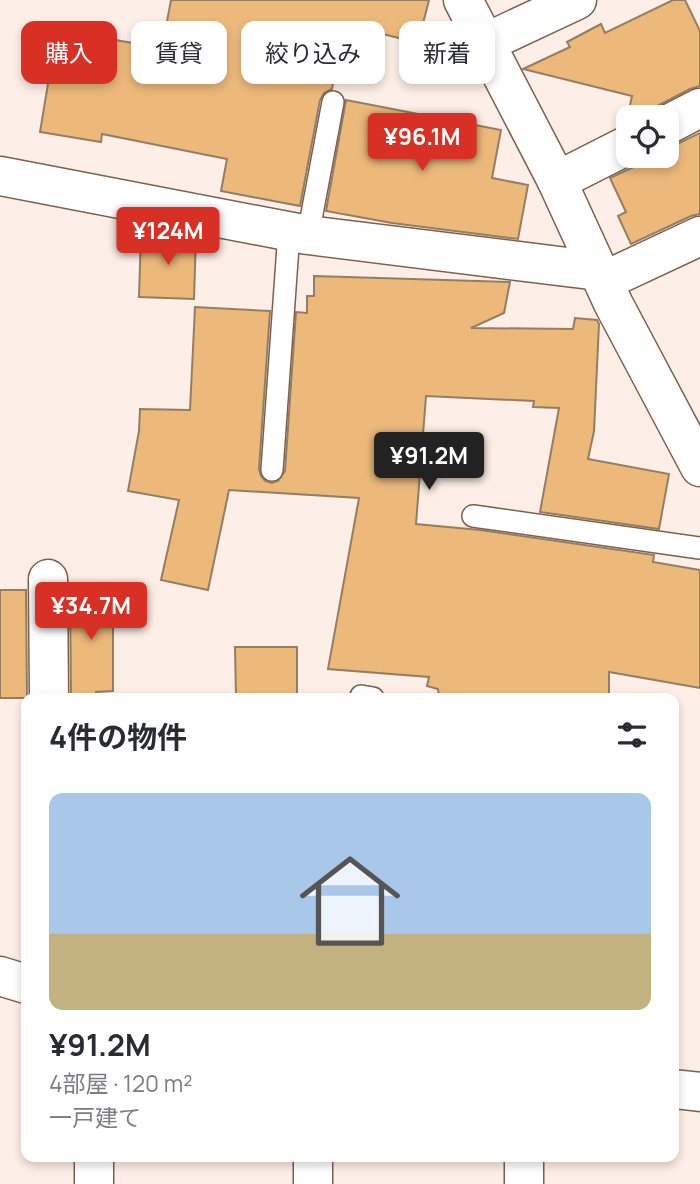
<!DOCTYPE html>
<html lang="ja">
<meta charset="utf-8">
<style>
body{margin:0;font-family:Manrope,"Noto Sans JP",sans-serif;background:#f2f2f3;color:#2b2b33;height:100vh;display:flex;flex-direction:column;font-size:26px;white-space:nowrap}
*{box-sizing:border-box;margin:0}
p{font-size:23px;color:#7c7c81}
.icon{flex:none;width:38px;height:38px;fill:none;stroke:currentColor;stroke-width:2;stroke-linecap:round;stroke-linejoin:round}
.map{position:relative;flex:1;overflow:hidden}
.details{position:absolute;left:21px;top:693px;width:658px;height:469px;display:flex;flex-direction:column;background:#fff;border-radius:14px;box-shadow:0 4px 10px #0003}
.details>*{flex:none}
.top-card{position:absolute;left:21px;top:21px;width:658px;height:63px;display:flex;gap:14px}
.buttons{position:absolute;left:616px;top:105px;display:grid;gap:14px}
.buttons a{display:grid;place-items:center;width:63px;height:63px;border-radius:14px;background:#fff;box-shadow:0 4px 10px #0003;font-size:35px}
.price{position:absolute;translate:-50% -60px;padding:0 16px;border-radius:7px;background:#d93025;color:#fff;font-size:23px;line-height:46px;filter:drop-shadow(0 2px 4px #0008)}
.price::after{content:'';position:absolute;left:50%;top:42px;width:21px;height:16px;margin-left:-10px;background:inherit;clip-path:polygon(0 0,100% 0,50% 100%)}
.price.selected{background:#222;color:#fff}
ul{padding:0;list-style:none}
li{display:grid;align-content:center;gap:14px;height:371px;padding:0 28px}
li span{display:grid;place-items:center;height:217px;border-radius:14px;color:#555}
li>.icon{margin-inline-start:auto}
span .icon{width:126px;height:126px;fill:#fffc;stroke-width:1}
li b{font-size:30px}
h2{display:flex;justify-content:space-between;align-items:center;height:84px;padding:0 28px;font-size:30px}
.chip{padding:0 24px;border-radius:14px;background:#fff;box-shadow:0 4px 10px #0003;font-size:24px;line-height:63px}
.chip.selected{background:#d93025;color:#fff}
.map>svg:first-child{display:block}
.building{fill:#ecb97b;stroke:#947e63;stroke-width:2}
.lines{fill:none;stroke-linecap:round;stroke-linejoin:round}
.service-casing{stroke:#7d5f4d;stroke-width:24}
.minor-casing{stroke:#7d5f4d;stroke-width:41}
.tertiary-casing{stroke:#7d5f4d;stroke-width:41}
.service{stroke:#fff;stroke-width:21}
.minor{stroke:#fff;stroke-width:38}
.tertiary{stroke:#fff;stroke-width:38}
</style>
<div class="map">
<svg width="700" height="1184" viewBox="0 0 700 1184">
<rect width="100%" height="100%" fill="#fdefe7"/>
<g class="building">
<path d="M 171,0 L 429,0 L 418,43 L 344,24 L 332,89 L 324,93 L 320,100 L 300,206 L 221,191 L 227,159 L 102,134 L 101,142 L 40,132 L 57,30 L 162,48 Z"/>
<path d="M 673,0 L 685,0 L 700,31 L 700,86 L 690,89 L 657,106 L 647,117 L 628,117 L 628,123 L 626,124 L 632,96 L 523,69 L 570,47 L 567,42 L 601,24 L 605,33 Z"/>
<path d="M 346,100 L 501,130 L 492,178 L 528,185 L 518,239 L 392,223 L 326,211 Z"/>
<path d="M 700,133 L 700,214 L 691,216 L 631,244 L 618,216 L 626,212 L 610,178 L 638,165 L 647,156 L 667,156 L 667,147 L 677,144 Z"/>
<path d="M 141,234 L 196,236 L 194,299 L 139,297 Z"/>
<path d="M 314,276 L 510,282 L 504,313 L 471,328 L 573,329 L 575,318 L 597,320 L 599,324 L 594,431 L 588,459 L 669,474 L 659,529 L 540,512 L 559,408 L 533,407 L 534,401 L 426,396 L 416,524 L 480,530 L 654,555 L 653,562 L 700,570 L 700,688 L 609,672 L 609,698 L 439,698 L 438,689 L 427,686 L 429,677 L 328,669 L 359,498 L 229,490 L 208,590 L 161,580 L 179,500 L 128,491 L 139,431 L 140,409 L 190,410 L 195,307 L 270,311 L 259,469 L 261,476 L 265,481 L 272,483 L 278,481 L 285,471 L 296,312 L 307,313 L 307,296 L 314,296 Z"/>
<path d="M 70,589 L 113,589 L 113,691 L 96,692 L 96,698 L 71,698 Z"/>
<path d="M 0,590 L 26,590 L 27,698 L 0,698 Z"/>
<path d="M 235,647 L 297,647 L 297,698 L 236,698 Z"/>
</g>
<g class="lines">
<defs>
<g id="service">
<path d="M 308,235 L 333,102"/>
<path d="M 272,470 L 289,232"/>
<path d="M 473,516 L 700,548"/>
<path d="M 361,696 L 373,698"/>
</g>
<g id="minor">
<path d="M 485,43 L 577,0"/>
<path d="M 667,125 L 700,108"/>
<path d="M 0,176 L 308,235 L 599,271"/>
<path d="M 557,181 L 628,145"/>
<path d="M 604,281 L 700,236"/>
<path d="M 48,579 L 49,698"/>
<path d="M 0,976 L 26,984"/>
<path d="M 674,1089 L 700,1092"/>
<path d="M 313,1157 L 313,1184"/>
<path d="M 94,1184 L 94,1157"/>
<path d="M 524,1184 L 524,1157"/>
</g>
<path id="tertiary" d="M 463,0 L 557,181 L 613,303 L 700,467"/>
</defs>
<use href="#service" class="service-casing"/>
<use href="#minor" class="minor-casing"/>
<use href="#tertiary" class="tertiary-casing"/>
<use href="#service" class="service"/>
<use href="#minor" class="minor"/>
<use href="#tertiary" class="tertiary"/>
</g>
</svg>
<div class="buttons">
<a><svg class="icon" aria-label="locate" viewBox="0 0 24 24"><circle cx="12" cy="12" r="6"/><path d="M12 2v4M12 18v4M2 12h4M18 12h4"/></svg></a>
</div>
<b class="price" style="left:422px;top:173px">¥96.1M</b>
<b class="price" style="left:168px;top:267px">¥124M</b>
<b class="price selected" style="left:429px;top:492px">¥91.2M</b>
<b class="price" style="left:91px;top:642px">¥34.7M</b>
<div class="top-card">
<a class="chip selected">購入</a>
<a class="chip">賃貸</a>
<a class="chip">絞り込み</a>
<a class="chip">新着</a>
</div>
<section class="details">
<h2>4件の物件<svg class="icon" aria-label="filters" viewBox="0 0 24 24"><path d="M4 7h16M4 17h16"/><circle cx="9" cy="7" r="2"/><circle cx="15" cy="17" r="2"/></svg></h2>
<ul>
<li><span style="background:linear-gradient(#a9c7e8 65%,#c2b280 0)"><svg class="icon" aria-label="home" viewBox="0 0 24 24"><path d="M3 11l9-7 9 7M6 9v11h12V9"/></svg></span><div><b>¥91.2M</b><p>4部屋 · 120 m²</p><p>一戸建て</p></div></li>
</ul>
</section>
</div>
